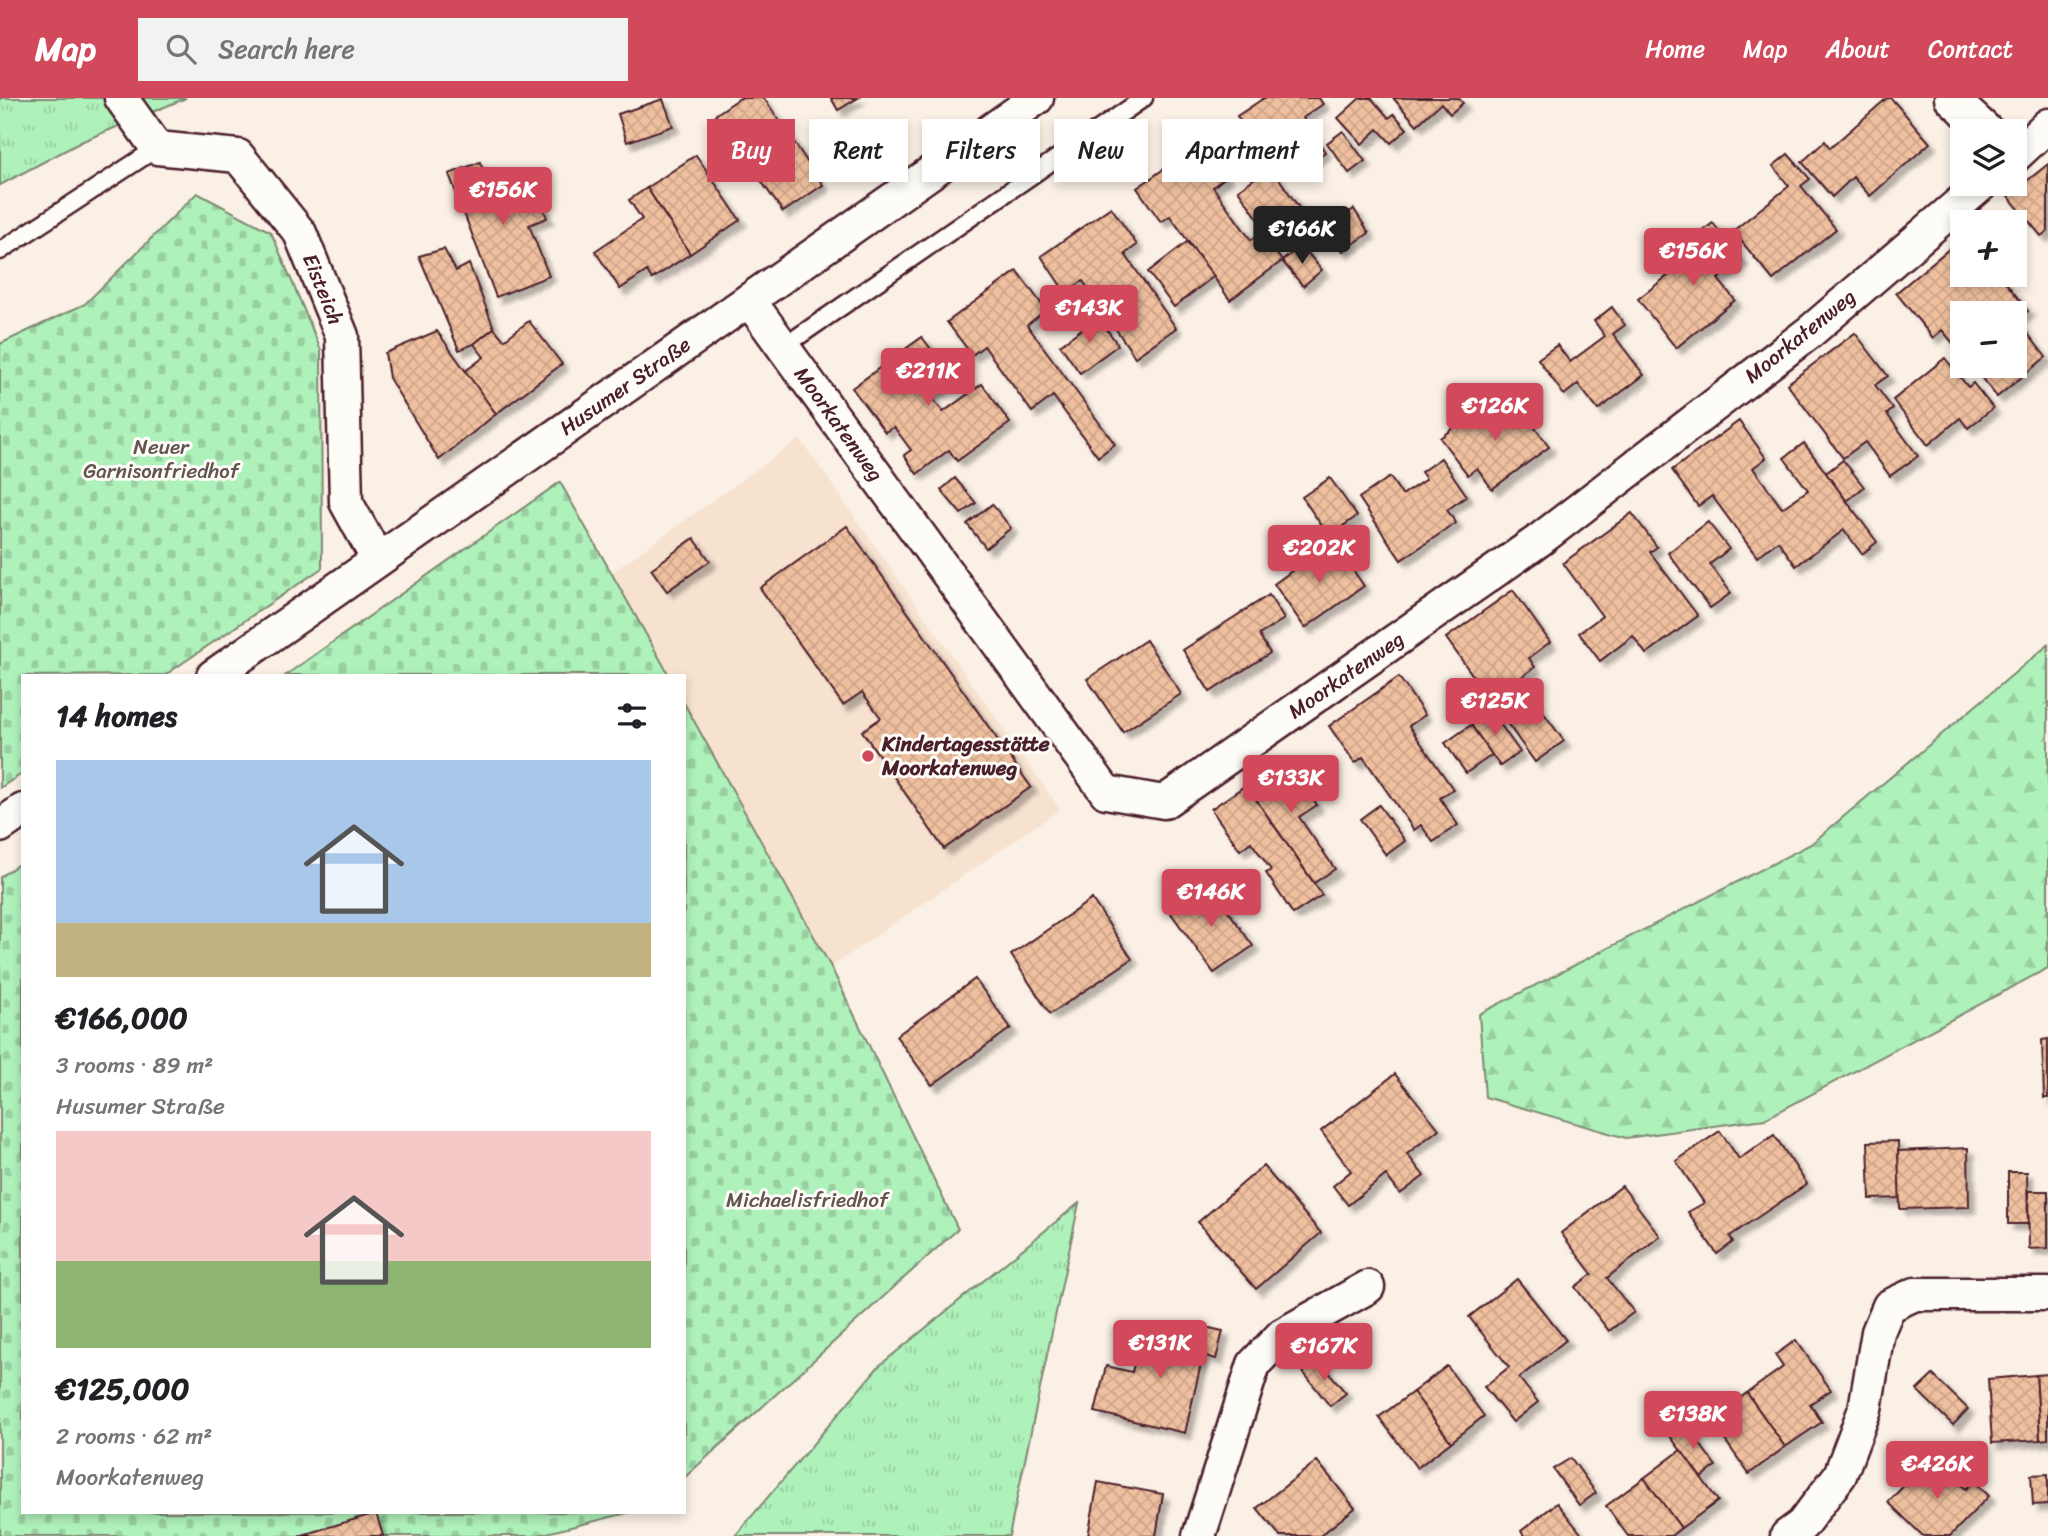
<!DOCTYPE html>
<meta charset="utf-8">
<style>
body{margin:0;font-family:Sriracha,sans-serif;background:#f2f2f2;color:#202124;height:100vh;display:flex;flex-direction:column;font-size:26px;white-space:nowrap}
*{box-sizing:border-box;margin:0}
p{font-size:23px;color:#757577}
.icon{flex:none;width:38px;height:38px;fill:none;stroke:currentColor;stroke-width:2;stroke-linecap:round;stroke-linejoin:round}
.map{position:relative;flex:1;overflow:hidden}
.side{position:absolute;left:21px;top:576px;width:665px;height:840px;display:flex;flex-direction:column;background:#fff;border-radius:0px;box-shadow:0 4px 10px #0003}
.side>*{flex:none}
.banner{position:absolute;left:707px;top:21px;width:665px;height:63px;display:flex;gap:14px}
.controls{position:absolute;left:1950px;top:21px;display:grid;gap:14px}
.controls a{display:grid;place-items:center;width:77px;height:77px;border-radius:0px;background:#fff;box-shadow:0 4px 10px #0003;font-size:35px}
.price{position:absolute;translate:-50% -60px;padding:0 16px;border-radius:7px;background:#d1495b;color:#fff;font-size:23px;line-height:46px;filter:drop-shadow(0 2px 4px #0008)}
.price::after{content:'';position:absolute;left:50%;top:42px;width:21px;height:16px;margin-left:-10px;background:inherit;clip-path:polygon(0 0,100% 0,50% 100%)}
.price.on{background:#222;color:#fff}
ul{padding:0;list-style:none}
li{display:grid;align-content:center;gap:14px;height:371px;padding:0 35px}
li span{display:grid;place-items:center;height:217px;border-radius:0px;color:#555}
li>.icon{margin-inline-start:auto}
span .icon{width:126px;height:126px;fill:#fffc;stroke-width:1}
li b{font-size:30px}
h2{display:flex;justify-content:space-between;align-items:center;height:84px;padding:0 35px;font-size:30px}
.pill{padding:0 24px;border-radius:0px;background:#fff;box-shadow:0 4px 10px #0003;font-size:24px;line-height:63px}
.pill.on{background:#d1495b;color:#fff}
header{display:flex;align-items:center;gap:42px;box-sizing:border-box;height:98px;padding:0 35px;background:#d1495b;color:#fff}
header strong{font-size:33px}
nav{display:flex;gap:38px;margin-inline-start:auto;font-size:24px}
.search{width:490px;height:63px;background:#f2f2f2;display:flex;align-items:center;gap:18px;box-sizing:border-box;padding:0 24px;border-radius:0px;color:#757577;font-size:26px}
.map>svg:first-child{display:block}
.built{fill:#f7e2d0}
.grass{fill:url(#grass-tufts);stroke:#7c8872;stroke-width:2}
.forest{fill:url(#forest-firs);stroke:#7c8872;stroke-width:2}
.cemetery{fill:url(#cemetery-stones);stroke:#7c8872;stroke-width:2}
.building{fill:url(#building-cross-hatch);stroke:#4a1f2b;stroke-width:2;filter:url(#shadow)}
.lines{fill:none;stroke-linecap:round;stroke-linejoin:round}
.lane-casing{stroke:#4a1f2b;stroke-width:21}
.street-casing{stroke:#4a1f2b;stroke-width:37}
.lane{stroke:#fdfcf7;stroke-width:16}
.street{stroke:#fdfcf7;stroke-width:32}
.poi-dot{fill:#d1495b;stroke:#fdfcf7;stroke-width:2.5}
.labels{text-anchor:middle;stroke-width:6;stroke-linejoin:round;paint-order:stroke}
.street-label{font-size:21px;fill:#4a1f2b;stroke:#fdfcf7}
.park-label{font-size:21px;fill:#63544f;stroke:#fdfcf7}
.poi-label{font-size:21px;font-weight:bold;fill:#4a1f2b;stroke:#fdfcf7;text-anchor:start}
</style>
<header>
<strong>Map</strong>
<div class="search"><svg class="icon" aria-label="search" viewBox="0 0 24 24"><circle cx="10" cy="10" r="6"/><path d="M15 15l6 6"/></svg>Search here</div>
<nav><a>Home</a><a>Map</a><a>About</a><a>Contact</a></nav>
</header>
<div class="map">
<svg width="2048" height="1438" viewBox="0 0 2048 1438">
<defs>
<pattern id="grass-tufts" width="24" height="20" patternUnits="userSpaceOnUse" patternTransform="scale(1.75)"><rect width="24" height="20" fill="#aff1ba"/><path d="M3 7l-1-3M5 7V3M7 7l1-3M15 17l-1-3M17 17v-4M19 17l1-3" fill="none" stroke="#98cea0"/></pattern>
<pattern id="forest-firs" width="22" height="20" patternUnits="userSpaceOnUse" patternTransform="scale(1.75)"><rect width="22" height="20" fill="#aff1ba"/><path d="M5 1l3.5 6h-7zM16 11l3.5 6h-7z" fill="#98cea0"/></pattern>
<pattern id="cemetery-stones" width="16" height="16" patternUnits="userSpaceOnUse" patternTransform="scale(1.75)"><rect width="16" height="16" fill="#aff1ba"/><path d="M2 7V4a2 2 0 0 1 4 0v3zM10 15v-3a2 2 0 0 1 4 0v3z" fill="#98cea0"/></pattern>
<pattern id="building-cross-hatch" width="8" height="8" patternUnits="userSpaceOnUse" patternTransform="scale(1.75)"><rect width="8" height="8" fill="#efc09f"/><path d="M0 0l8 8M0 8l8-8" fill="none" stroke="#cea589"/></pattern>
<filter id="shadow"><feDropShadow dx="6" dy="6" stdDeviation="2" flood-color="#0004"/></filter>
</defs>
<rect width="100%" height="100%" fill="#faf0e5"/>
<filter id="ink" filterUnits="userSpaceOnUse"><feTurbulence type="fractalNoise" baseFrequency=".0143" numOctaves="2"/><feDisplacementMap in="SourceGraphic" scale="14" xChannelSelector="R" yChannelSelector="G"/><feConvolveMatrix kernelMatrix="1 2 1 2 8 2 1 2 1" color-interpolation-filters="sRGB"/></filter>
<g filter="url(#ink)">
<path class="built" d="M 800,341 L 1060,711 L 831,869 L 684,605 L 684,578 L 669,577 L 612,474 Z"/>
<g class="grass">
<path d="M 0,0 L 186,0 L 83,43 L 0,87 Z"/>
<path d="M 1079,1105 L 1009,1438 L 735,1438 L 879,1268 Z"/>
</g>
<path class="forest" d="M 2048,547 L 2048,870 L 1765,1021 L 1626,1040 L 1485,999 L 1479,916 L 1811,746 Z"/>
<g class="cemetery">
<path d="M 197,95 L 271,134 L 321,252 L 322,470 L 165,577 L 23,578 L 23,675 L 0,690 L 0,246 L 85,206 Z"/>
<path d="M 560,384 L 669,577 L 286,577 Z"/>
<path d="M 684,605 L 831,869 L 958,1131 L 684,1380 Z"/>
<path d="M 23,763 L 23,1414 L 631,1414 L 535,1438 L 0,1438 L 0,779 Z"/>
</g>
<g class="building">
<path d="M 740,0 L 764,0 L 823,87 L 783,114 L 715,17 Z"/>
<path d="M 831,0 L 858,0 L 838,12 Z"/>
<path d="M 1264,0 L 1319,0 L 1323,6 L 1303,20 L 1325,54 L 1300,71 L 1278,39 L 1259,51 L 1237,18 Z"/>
<path d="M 1360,0 L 1371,0 L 1389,20 L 1394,16 L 1407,31 L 1391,45 L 1378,31 L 1362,46 L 1338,20 Z"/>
<path d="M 1393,0 L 1459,0 L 1463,5 L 1450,16 L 1441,5 L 1417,27 Z"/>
<path d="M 1887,0 L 1891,0 L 1930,45 L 1870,98 L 1853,79 L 1832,99 L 1802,64 L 1825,43 L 1830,50 Z"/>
<path d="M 663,1 L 673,28 L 627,44 L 618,16 Z"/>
<path d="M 1343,33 L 1365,63 L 1349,75 L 1327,45 Z"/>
<path d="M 1202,44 L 1227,78 L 1213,89 L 1251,142 L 1261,135 L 1282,163 L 1230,202 L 1170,118 L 1161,124 L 1137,90 Z"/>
<path d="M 1788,56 L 1810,81 L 1801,88 L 1836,131 L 1773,182 L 1733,133 L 1789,88 L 1773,68 Z"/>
<path d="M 696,57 L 740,122 L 690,156 L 647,90 Z"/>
<path d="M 480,64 L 498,110 L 505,108 L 497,86 L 529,74 L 547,120 L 529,127 L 549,178 L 496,199 L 449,76 Z"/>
<path d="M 2048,66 L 2048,133 L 2041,138 L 2008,98 Z"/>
<path d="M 1271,69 L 1304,117 L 1290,127 L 1282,116 L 1264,129 L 1238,92 Z"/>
<path d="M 647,90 L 690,156 L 652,181 L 647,173 L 620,191 L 595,153 L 642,121 L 629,102 Z"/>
<path d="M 1111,109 L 1137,147 L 1125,156 L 1176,230 L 1135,259 L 1083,183 L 1065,194 L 1041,158 Z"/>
<path d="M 1354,111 L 1369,135 L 1343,153 L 1327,129 Z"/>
<path d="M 1713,125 L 1742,162 L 1718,181 L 1735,202 L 1676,250 L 1638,201 L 1693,158 L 1684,147 Z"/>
<path d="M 1962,140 L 1962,177 L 2000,177 L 2028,213 L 2017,222 L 2046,259 L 1997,299 L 1972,268 L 2014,268 L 2014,215 L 1962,215 L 1962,256 L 1942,232 L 1933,240 L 1896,195 Z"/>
<path d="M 1187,144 L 1214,178 L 1174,209 L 1148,174 Z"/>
<path d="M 1301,147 L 1322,172 L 1303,188 L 1282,163 Z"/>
<path d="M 444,151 L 456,173 L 469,166 L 494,230 L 474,246 L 459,252 L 419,158 Z"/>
<path d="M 1017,173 L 1046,212 L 1027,227 L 1115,346 L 1098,359 L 1053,298 L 1032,314 L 984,248 L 972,257 L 947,224 Z"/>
<path d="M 1612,209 L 1625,227 L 1613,236 L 1644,277 L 1598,312 L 1578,286 L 1564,297 L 1538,261 L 1557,247 L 1570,264 L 1605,238 L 1594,223 Z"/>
<path d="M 1098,219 L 1118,247 L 1080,275 L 1060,247 Z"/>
<path d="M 529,223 L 562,266 L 496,316 L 464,274 L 484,259 L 474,246 L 494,230 L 504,242 Z"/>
<path d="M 437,233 L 496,316 L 439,362 L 389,280 L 385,255 Z"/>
<path d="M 1855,235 L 1888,278 L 1875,287 L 1893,311 L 1887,316 L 1918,358 L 1890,378 L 1865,344 L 1843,360 L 1787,286 Z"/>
<path d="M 922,239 L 954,282 L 931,298 L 943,314 L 982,286 L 1010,325 L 957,363 L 949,352 L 917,376 L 904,357 L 911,352 L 894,329 L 885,334 L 852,290 Z"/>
<path d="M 1945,260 L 1968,289 L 1973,285 L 1993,310 L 1968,330 L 1960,320 L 1928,347 L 1893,302 Z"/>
<path d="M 1513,300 L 1549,349 L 1492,391 L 1477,370 L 1468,377 L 1440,340 L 1479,311 L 1486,321 Z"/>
<path d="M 1739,323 L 1766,360 L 1753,370 L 1782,410 L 1808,392 L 1784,360 L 1804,345 L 1877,444 L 1862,456 L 1844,432 L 1796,468 L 1778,443 L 1757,459 L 1712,398 L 1698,408 L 1672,372 Z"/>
<path d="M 1441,360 L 1467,398 L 1447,412 L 1456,425 L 1401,462 L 1359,400 L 1390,379 L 1402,397 L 1426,381 L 1421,374 Z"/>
<path d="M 1843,362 L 1864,389 L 1847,403 L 1826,375 Z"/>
<path d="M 955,380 L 976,405 L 961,416 L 941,392 Z"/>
<path d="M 1330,380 L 1357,418 L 1329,438 L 1302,399 Z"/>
<path d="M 992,406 L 1011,430 L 986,450 L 967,426 Z"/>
<path d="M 1632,415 L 1657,449 L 1650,454 L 1698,518 L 1646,556 L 1633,538 L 1600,563 L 1579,535 L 1602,518 L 1563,465 Z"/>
<path d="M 1708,424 L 1729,451 L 1710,466 L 1731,495 L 1710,510 L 1668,455 Z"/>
<path d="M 847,428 L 1031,689 L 944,751 L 862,633 L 881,620 L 862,594 L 843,607 L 760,490 Z"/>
<path d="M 694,440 L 710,463 L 667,493 L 651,471 Z"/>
<path d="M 1333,443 L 1364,488 L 1305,530 L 1274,486 Z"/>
<path d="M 1513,492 L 1550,544 L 1529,560 L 1535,569 L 1519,581 L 1564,643 L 1535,664 L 1446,540 Z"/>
<path d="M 1269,497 L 1284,521 L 1259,537 L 1270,555 L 1210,594 L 1183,552 Z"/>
<path d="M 1146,542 L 1181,596 L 1123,634 L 1087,581 Z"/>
<path d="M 1399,579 L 1425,617 L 1409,628 L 1453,691 L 1440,700 L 1458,727 L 1433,744 L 1421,727 L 1414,732 L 1363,659 L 1355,665 L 1329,628 Z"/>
<path d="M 1490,612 L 1520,654 L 1500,668 L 1471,627 Z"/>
<path d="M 1471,627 L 1492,657 L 1466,675 L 1445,645 Z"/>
<path d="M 1285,660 L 1317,707 L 1299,719 L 1335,771 L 1314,785 L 1246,687 Z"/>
<path d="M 1246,687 L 1322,797 L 1293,816 L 1266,775 L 1271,772 L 1251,744 L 1240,752 L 1211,711 Z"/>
<path d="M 1379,707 L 1405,743 L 1386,757 L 1360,721 Z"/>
<path d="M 1209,786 L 1253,848 L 1214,875 L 1170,814 Z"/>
<path d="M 1092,801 L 1132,861 L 1050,916 L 1011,857 Z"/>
<path d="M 975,881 L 1011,930 L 932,987 L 896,938 Z"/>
<path d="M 2048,941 L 2048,1000 L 2044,1000 L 2042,942 Z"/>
<path d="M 1395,976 L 1439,1031 L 1407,1056 L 1424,1078 L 1400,1096 L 1386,1077 L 1348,1107 L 1333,1088 L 1351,1073 L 1321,1033 Z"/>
<path d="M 1720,1033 L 1739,1061 L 1774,1037 L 1807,1086 L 1730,1138 L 1733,1144 L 1717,1156 L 1688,1114 L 1704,1105 L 1676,1063 Z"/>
<path d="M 1898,1043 L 1900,1100 L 1870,1101 L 1868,1044 Z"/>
<path d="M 1968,1050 L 1969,1109 L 1900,1111 L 1898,1053 Z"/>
<path d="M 1263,1068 L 1321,1135 L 1256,1191 L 1198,1124 Z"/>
<path d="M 2008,1074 L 2027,1074 L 2028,1126 L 2008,1126 Z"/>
<path d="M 1622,1088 L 1660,1138 L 1607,1180 L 1634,1214 L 1609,1233 L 1575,1189 L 1592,1176 L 1561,1135 Z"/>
<path d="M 2028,1093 L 2048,1093 L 2048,1150 L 2029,1151 Z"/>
<path d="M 1517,1181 L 1566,1242 L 1519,1280 L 1538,1304 L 1513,1324 L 1484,1289 L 1509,1269 L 1469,1219 Z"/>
<path d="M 1191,1226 L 1223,1233 L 1216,1261 L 1203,1257 L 1185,1335 L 1095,1314 L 1106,1268 L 1132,1274 L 1140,1242 L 1167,1248 L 1171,1233 L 1188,1238 Z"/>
<path d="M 1796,1242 L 1831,1292 L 1810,1306 L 1822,1324 L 1785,1349 L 1747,1295 L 1783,1269 L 1775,1257 Z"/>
<path d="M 1318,1261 L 1346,1295 L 1330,1308 L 1303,1274 Z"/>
<path d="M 1447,1268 L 1484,1318 L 1451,1344 L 1413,1294 Z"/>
<path d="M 2048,1276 L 2048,1341 L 2040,1342 L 2036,1277 Z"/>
<path d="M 1933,1277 L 1968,1311 L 1953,1327 L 1917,1292 Z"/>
<path d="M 2036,1277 L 2040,1342 L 1992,1345 L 1988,1281 Z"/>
<path d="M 1413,1294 L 1451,1344 L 1417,1370 L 1379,1319 Z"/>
<path d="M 1747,1295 L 1785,1349 L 1749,1376 L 1710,1321 Z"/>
<path d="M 1686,1327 L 1716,1368 L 1701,1380 L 1670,1338 Z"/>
<path d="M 1681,1352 L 1718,1403 L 1681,1430 L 1644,1380 Z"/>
<path d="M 1932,1359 L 1966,1391 L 1974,1383 L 1989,1398 L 1950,1438 L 1923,1438 L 1888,1404 Z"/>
<path d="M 1571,1360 L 1596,1395 L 1579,1407 L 1553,1371 Z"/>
<path d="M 1317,1363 L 1355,1410 L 1320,1438 L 1280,1438 L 1257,1410 Z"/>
<path d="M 2048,1376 L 2048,1406 L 2033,1407 L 2031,1377 Z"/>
<path d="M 1644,1380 L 1681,1430 L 1671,1438 L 1628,1438 L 1606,1408 Z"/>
<path d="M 1098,1384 L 1163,1396 L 1156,1438 L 1088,1438 Z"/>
<path d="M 1557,1405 L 1583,1438 L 1524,1438 L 1521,1433 Z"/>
<path d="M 376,1415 L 383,1438 L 299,1438 Z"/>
</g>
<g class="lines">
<defs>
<g id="lane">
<path d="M 0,153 L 157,50"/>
<path d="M 783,249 L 1144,0"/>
</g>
<g id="street">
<path d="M 121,0 L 157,50 L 238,58 L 300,135 L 342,238 L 346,404 L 378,462"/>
<path d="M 1951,0 L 1987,33"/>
<path d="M 2014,59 L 2048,27"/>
<path d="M 749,202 L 1106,694 L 1164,704 L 1538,443 L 1811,233 L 1982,86"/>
<path d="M 213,578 L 1037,0"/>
<path d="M 0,728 L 23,712"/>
<path d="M 1199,1438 L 1254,1266 L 1282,1237 L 1368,1189"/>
<path d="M 1787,1438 L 1802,1427 L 1840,1377 L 1865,1311 L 1878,1234 L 1889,1208 L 1915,1196 L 2048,1196"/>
</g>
</defs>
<use href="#lane" class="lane-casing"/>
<use href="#street" class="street-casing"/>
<use href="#lane" class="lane"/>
<use href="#street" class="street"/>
</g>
</g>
<circle class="poi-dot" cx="868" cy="658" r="7"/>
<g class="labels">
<g class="street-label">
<text transform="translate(323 191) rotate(68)" y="7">Eisteich</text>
<text transform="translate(1800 238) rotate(-39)" y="7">Moorkatenweg</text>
<text transform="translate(625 288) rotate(-35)" y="7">Husumer Straße</text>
<text transform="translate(839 326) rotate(54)" y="7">Moorkatenweg</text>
<text transform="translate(1346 577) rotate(-35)" y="7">Moorkatenweg</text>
</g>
<g class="park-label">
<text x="161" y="356">Neuer<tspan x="161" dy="24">Garnisonfriedhof</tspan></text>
<text x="807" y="1109">Michaelisfriedhof</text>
</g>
<g class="poi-label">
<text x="882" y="653">Kindertagesstätte<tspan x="882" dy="24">Moorkatenweg</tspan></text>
</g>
</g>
</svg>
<div class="controls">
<a><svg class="icon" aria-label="layers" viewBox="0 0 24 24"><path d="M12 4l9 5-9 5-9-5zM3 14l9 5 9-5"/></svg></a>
<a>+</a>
<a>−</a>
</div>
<b class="price" style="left:503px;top:129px">€156K</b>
<b class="price on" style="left:1302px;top:168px">€166K</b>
<b class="price" style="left:1693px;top:190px">€156K</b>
<b class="price" style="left:1089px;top:247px">€143K</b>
<b class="price" style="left:928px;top:310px">€211K</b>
<b class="price" style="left:1495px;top:345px">€126K</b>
<b class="price" style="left:1319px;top:487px">€202K</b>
<b class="price" style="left:1495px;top:640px">€125K</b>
<b class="price" style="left:1291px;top:717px">€133K</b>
<b class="price" style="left:1211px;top:831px">€146K</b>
<b class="price" style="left:1160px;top:1282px">€131K</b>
<b class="price" style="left:1324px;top:1285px">€167K</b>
<b class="price" style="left:1693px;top:1353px">€138K</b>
<b class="price" style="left:1937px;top:1403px">€426K</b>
<div class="banner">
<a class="pill on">Buy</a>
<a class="pill">Rent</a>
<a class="pill">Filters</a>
<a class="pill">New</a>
<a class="pill">Apartment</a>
</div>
<section class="side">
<h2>14 homes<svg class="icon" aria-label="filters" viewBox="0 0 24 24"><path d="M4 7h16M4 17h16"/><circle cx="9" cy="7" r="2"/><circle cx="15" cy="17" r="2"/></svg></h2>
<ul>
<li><span style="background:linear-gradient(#a9c7e8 75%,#c2b280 0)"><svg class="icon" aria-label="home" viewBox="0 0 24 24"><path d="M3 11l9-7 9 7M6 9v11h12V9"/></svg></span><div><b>€166,000</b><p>3 rooms · 89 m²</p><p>Husumer Straße</p></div></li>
<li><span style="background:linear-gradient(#f6c9c9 60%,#8fb573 0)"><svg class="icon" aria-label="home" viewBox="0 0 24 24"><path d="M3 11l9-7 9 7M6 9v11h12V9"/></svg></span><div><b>€125,000</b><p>2 rooms · 62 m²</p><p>Moorkatenweg</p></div></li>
</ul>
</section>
</div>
